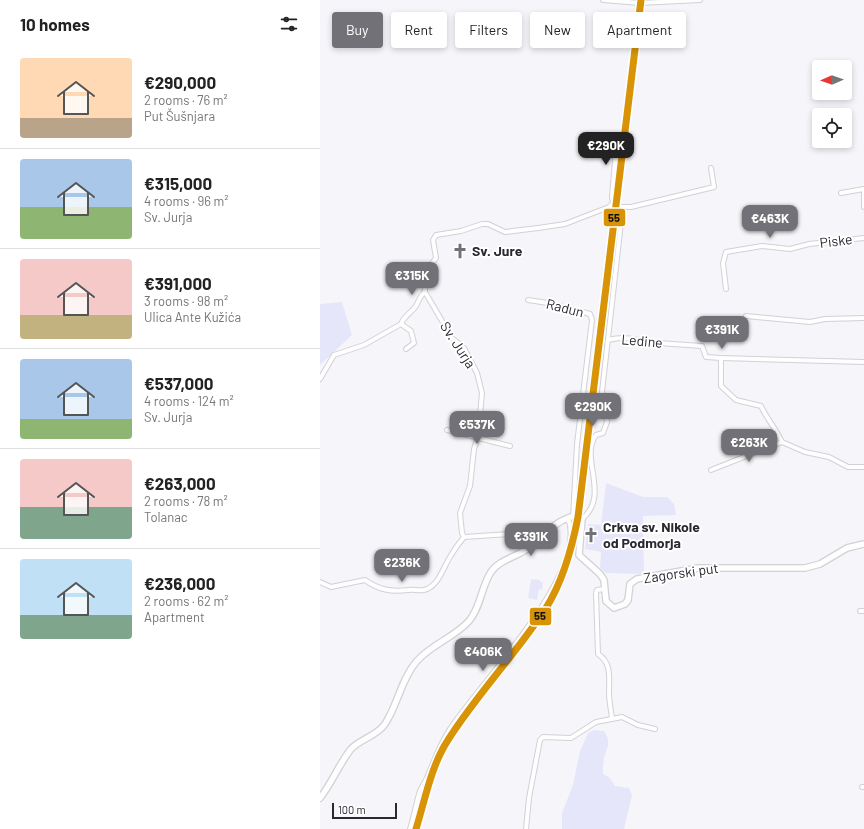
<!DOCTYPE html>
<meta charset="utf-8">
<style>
body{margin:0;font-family:Barlow,sans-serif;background:#f2f2f2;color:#222;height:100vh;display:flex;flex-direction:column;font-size:15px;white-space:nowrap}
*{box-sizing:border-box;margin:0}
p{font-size:13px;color:#767676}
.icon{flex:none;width:22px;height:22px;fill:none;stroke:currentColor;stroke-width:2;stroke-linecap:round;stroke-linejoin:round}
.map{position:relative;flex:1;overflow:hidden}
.drawer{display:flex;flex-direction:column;background:#fff;width:320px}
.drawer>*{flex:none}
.top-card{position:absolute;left:12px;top:12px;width:380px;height:36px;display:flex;gap:8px}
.needle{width:26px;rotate:268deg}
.fabs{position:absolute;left:492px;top:60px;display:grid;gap:8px}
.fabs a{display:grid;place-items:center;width:40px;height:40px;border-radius:4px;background:#fff;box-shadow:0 2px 6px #0003;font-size:20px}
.scale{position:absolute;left:12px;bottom:10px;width:65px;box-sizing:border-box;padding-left:4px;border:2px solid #292930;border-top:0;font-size:11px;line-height:14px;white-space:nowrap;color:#292930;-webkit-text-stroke:3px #fff;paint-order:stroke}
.price{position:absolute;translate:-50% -34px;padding:0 9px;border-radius:8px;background:#717177;color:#fff;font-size:13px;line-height:26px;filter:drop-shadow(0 1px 2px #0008)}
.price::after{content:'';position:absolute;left:50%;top:24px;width:12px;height:9px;margin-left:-6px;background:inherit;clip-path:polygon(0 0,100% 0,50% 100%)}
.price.on{background:#222;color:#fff}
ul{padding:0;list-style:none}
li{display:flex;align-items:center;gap:12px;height:100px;padding:0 20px}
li+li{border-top:1px solid #e0e0e0}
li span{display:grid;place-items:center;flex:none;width:112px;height:80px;border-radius:4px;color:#555}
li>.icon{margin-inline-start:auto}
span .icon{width:48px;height:48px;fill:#fffc;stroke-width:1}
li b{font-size:17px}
h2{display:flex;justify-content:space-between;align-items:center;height:48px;padding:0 20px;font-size:17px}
.pill{padding:0 14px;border-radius:4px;background:#fff;box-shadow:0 2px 6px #0003;font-size:14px;line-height:36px}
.pill.on{background:#717177;color:#fff}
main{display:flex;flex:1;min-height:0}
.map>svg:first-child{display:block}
.green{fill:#e6e6fb}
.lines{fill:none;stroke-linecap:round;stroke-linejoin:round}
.minor-casing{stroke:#d1d1d6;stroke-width:6}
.secondary-casing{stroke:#d1d1d6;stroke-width:8}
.minor{stroke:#fefefe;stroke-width:4}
.secondary{stroke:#fefefe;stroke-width:5.5}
.rail-1-casing{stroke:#fff;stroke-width:10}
.rail-1{stroke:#d89307;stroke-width:7}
.labels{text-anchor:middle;stroke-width:4;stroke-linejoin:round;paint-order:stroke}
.street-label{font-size:14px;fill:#292930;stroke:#fff}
.poi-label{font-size:14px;font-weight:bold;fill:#292930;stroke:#fff;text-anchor:start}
.line-badge{stroke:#fff;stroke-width:1.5}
.pale-badge-label{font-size:11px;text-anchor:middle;font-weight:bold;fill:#111}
</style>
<main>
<section class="drawer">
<h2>10 homes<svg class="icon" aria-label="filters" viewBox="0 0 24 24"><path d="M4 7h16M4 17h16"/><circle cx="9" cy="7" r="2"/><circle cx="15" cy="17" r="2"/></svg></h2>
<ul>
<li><span style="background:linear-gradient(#ffd9b3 75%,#b9a48a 0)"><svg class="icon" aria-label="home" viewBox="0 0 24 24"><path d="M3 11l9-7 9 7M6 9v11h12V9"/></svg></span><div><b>€290,000</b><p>2 rooms · 76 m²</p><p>Put Šušnjara</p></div></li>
<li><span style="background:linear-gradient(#a9c7e8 60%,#8fb573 0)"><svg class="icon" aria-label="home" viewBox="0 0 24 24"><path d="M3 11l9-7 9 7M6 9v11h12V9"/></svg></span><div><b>€315,000</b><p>4 rooms · 96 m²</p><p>Sv. Jurja</p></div></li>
<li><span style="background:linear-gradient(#f6c9c9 70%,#c2b280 0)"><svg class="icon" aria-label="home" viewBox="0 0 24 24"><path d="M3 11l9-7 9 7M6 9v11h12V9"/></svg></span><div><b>€391,000</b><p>3 rooms · 98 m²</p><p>Ulica Ante Kužića</p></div></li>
<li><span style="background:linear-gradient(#a9c7e8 75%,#8fb573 0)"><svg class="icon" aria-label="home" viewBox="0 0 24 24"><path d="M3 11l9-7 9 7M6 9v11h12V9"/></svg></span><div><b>€537,000</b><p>4 rooms · 124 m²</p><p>Sv. Jurja</p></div></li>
<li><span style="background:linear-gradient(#f6c9c9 60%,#7fa58c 0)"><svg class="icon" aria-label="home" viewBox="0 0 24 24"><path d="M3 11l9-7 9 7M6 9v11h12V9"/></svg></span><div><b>€263,000</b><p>2 rooms · 78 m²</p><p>Tolanac</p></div></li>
<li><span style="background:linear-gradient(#bfe0f5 70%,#7fa58c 0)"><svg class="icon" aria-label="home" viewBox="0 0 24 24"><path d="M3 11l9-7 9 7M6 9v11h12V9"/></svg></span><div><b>€236,000</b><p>2 rooms · 62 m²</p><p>Apartment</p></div></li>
</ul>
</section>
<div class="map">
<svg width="544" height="829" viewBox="0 0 544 829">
<rect width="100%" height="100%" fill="#f6f6fa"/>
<g class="green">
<path d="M 22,302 L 32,335 L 0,365 L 0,304 Z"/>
<path d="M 286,483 L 323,497 L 347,497 L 354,504 L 356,515 L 323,516 L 324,574 L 286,573 L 280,568 L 281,552 L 265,549 L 268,524 L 281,525 Z"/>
<path d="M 211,579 L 220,580 L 220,582 L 223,582 L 222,590 L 219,589 L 217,600 L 208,598 Z"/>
<path d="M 274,730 L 284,731 C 292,744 287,746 284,758 C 283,763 283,769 283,774 L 290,778 L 295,786 L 309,788 L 312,795 L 304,829 L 242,829 L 242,813 L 253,785 L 260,751 L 268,733 Z"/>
</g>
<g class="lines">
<defs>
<g id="minor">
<path d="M 283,0 L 320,3 L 380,0"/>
<path d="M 261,143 L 291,145 L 296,149 L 292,197 L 293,203"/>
<path d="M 521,193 L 544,189 L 544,207"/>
<path d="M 406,289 L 403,263 L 406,252 L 442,246 L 470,249 L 489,244 L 544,238"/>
<path d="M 105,292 L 132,338 L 144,348 L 157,373 L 162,393 L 158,437 L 154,449 L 150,486 L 140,513 L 142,533 L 144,537 L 219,532 L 224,535"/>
<path d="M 105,292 L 104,274 L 116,258 L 113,240 L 116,235 L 141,231 L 162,224 L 168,224 L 185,232 L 218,228 L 245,224 L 289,207 L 293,203 L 298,204 L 301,207"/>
<path d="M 208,300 L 228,303 L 270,314 L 272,320 L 257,444 L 253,517"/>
<path d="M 426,316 L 490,322 L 505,319 L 544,318"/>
<path d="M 81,324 L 91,331 L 94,343 L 86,349"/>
<path d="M 288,340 C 309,335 318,341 338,343 C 352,344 367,345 382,346 L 386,357 L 401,358 L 401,386 L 416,400 L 441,406 C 447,419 456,429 462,442"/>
<path d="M 401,358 L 544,362"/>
<path d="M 0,379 L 14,355 L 44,345 L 81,324 C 84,316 91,313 96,306 C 99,301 100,295 105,292"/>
<path d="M 127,430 L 190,446"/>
<path d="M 391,470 L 462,442 L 485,452 L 509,457 L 528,467 L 544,467"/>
<path d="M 262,519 C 291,495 259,458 276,435 L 283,433 L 287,422 L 282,392 L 300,232 L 301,207 L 311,207 L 394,187 L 391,168"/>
<path d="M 0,582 L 11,587 L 45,580 C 59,590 71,592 88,590 C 93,589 99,591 104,590 C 118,587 123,568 130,557 C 134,550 139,543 144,537"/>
<path d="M 284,589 L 277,590 L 276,593 L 278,654 C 292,663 289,678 289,693 C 289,701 291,710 292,718"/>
<path d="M 540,611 L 544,611"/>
<path d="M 542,787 L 544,787"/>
<path d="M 90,829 C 94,817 96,803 100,791 C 102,786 105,782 107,778 C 114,761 120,744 130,729 C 160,683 269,573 248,518"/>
<path d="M 206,829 L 209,798 L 220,740 L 223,737 L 251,738 L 276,722 L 302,717 L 318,725 L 335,729"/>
</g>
<path id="secondary" d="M 0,798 C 12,783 19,764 31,749 C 40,739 57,736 65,724 C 78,704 81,680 96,662 C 111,644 134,638 149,621 C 161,607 161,587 171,572 C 179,560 196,557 207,549 C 221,540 231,524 248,518 C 252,516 258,516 262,519 L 259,555 L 280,574 L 284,580 L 286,601 L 294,608 L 305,604 L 308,600 L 310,584 L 317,579 L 378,568 L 485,568 L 500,564 L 527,548 L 544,544"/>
</defs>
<use href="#minor" class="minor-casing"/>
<use href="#secondary" class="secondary-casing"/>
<use href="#minor" class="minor"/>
<use href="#secondary" class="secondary"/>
<defs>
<path id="rail-1" d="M 96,829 C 105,800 111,766 128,740 C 157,694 196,654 226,608 C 243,581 252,548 258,517 L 321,0"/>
</defs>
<use href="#rail-1" class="rail-1-casing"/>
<use href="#rail-1" class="rail-1"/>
</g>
<defs>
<symbol id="church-bare" viewBox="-9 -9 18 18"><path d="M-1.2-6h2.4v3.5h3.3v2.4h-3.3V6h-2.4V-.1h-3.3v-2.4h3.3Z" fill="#717177" stroke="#fff" stroke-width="2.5" paint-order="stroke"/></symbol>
</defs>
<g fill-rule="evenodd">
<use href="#church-bare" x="129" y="240" width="22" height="22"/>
<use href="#church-bare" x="260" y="524" width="22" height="22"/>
</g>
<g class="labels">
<g class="street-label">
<text transform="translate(516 241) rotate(-7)" y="5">Piske</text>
<text transform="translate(245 308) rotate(14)" y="5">Radun</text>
<text transform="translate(322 341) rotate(5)" y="5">Ledine</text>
<text transform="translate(138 345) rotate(57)" y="5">Sv. Jurja</text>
<text transform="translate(361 573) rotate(-8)" y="5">Zagorski put</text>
</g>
<g class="poi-label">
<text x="152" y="256">Sv. Jure</text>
<text x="283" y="532">Crkva sv. Nikole<tspan x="283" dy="16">od Podmorja</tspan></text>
</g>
</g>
<g class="line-badge">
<rect x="283" y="208" width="23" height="19" rx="4" fill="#d89307"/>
<rect x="209" y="607" width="23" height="19" rx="4" fill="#d89307"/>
</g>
<g class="pale-badge-label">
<text x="294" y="222">55</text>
<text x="220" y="620">55</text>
</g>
</svg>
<div class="fabs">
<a><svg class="needle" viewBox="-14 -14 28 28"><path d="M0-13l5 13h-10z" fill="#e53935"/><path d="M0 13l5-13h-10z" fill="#767676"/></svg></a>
<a><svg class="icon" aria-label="locate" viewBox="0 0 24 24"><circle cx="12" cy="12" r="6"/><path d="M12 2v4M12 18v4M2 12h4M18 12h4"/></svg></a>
</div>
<div class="scale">100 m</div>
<b class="price on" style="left:286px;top:166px">€290K</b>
<b class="price" style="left:450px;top:239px">€463K</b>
<b class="price" style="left:92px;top:296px">€315K</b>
<b class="price" style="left:402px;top:350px">€391K</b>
<b class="price" style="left:273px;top:427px">€290K</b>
<b class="price" style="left:157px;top:445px">€537K</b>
<b class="price" style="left:429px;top:463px">€263K</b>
<b class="price" style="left:211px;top:557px">€391K</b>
<b class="price" style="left:82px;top:583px">€236K</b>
<b class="price" style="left:163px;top:672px">€406K</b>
<div class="top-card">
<a class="pill on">Buy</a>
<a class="pill">Rent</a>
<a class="pill">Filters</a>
<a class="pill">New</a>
<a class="pill">Apartment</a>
</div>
</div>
</main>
